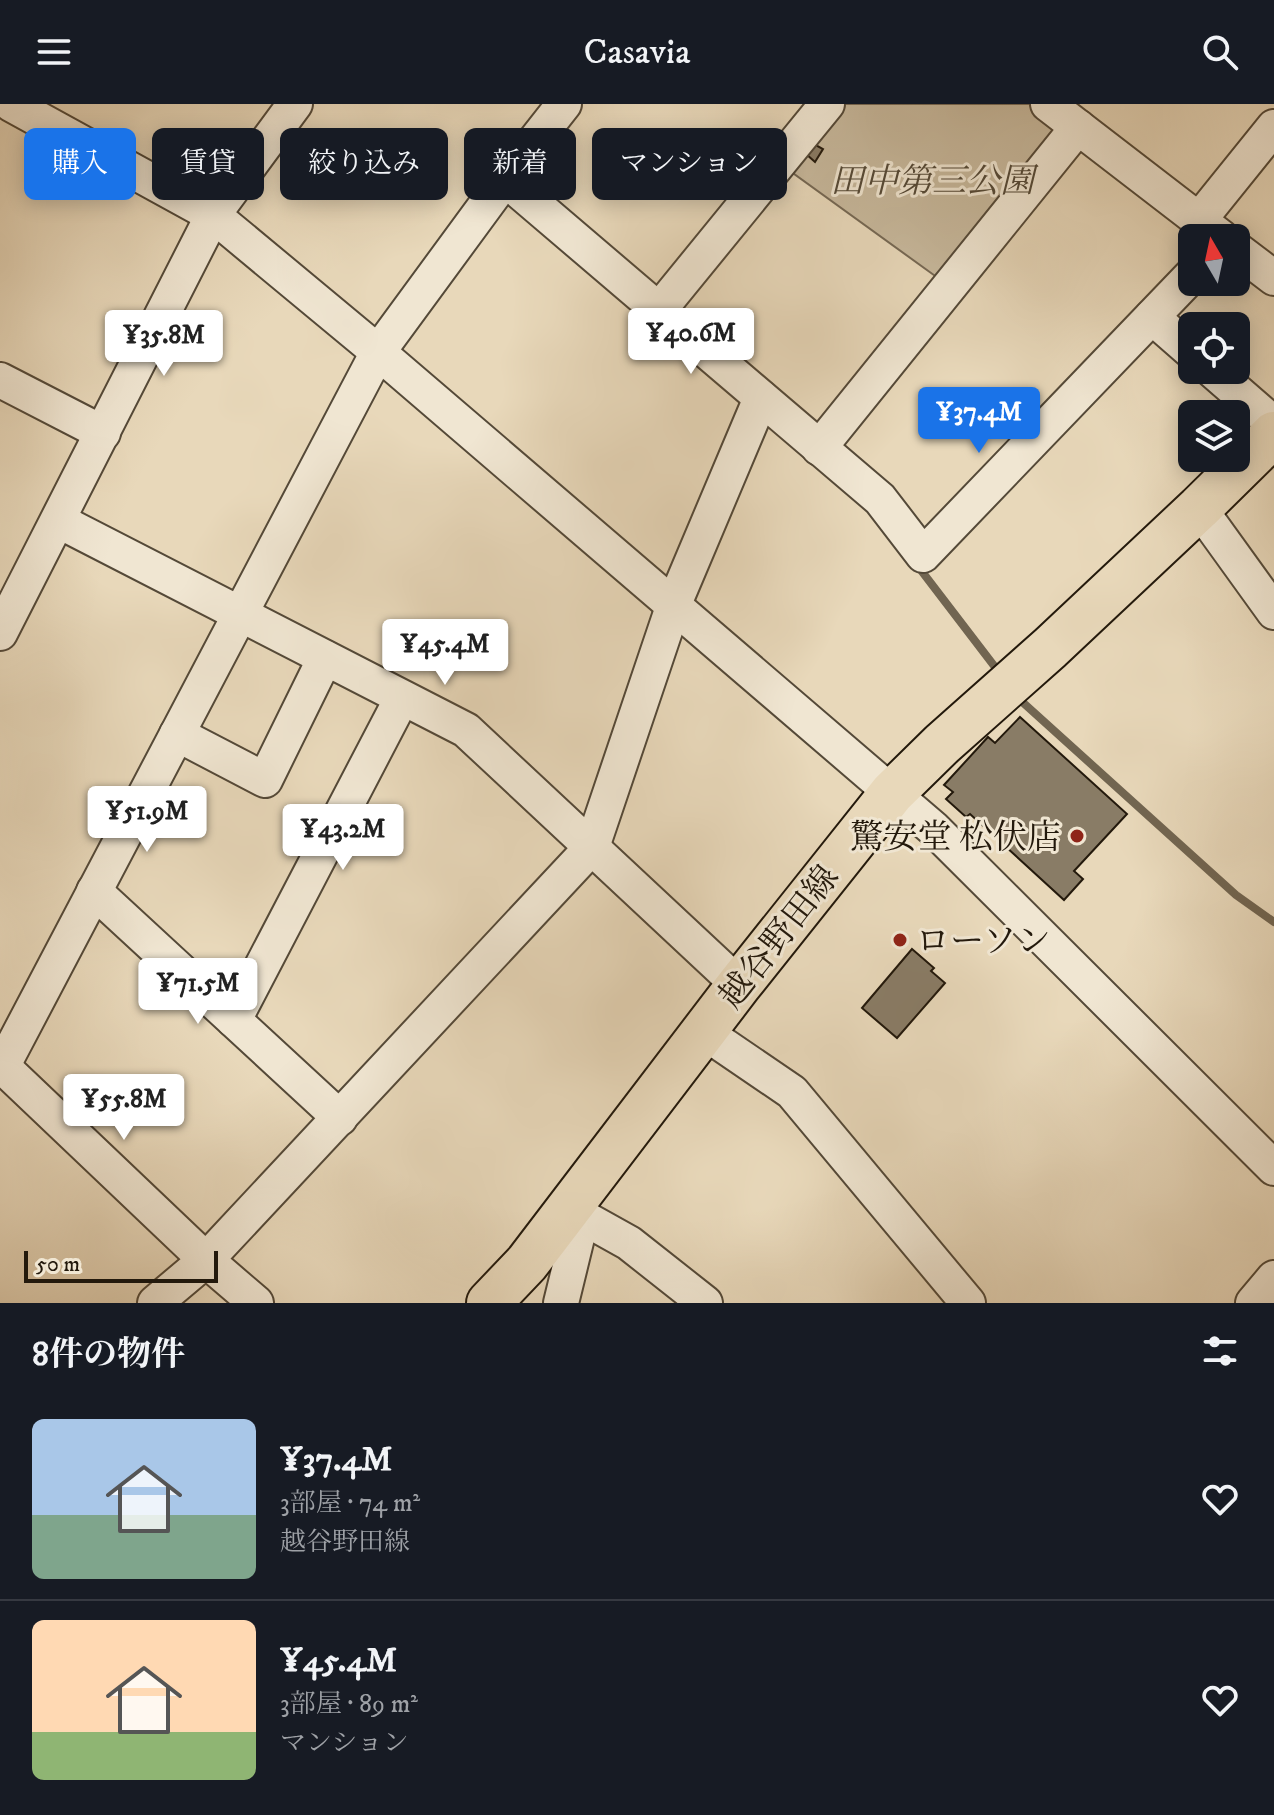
<!DOCTYPE html>
<html lang="ja">
<meta charset="utf-8">
<style>
body{margin:0;font-family:"IM FELL DW Pica","Noto Serif JP",serif;background:#242831;color:#f1f3f6;height:100vh;display:flex;flex-direction:column;font-size:30px;white-space:nowrap}
*{box-sizing:border-box;margin:0}
p{font-size:26px;color:#9ea1a6}
.icon{flex:none;width:44px;height:44px;fill:none;stroke:currentColor;stroke-width:2;stroke-linecap:round;stroke-linejoin:round}
.map{position:relative;height:1199px;overflow:hidden}
.side{display:flex;flex-direction:column;background:#171b24;flex:1}
.side>*{flex:none}
.hud{position:absolute;left:24px;top:24px;width:800px;height:72px;display:flex;gap:16px}
.needle{width:52px;rotate:351deg}
.tools{position:absolute;left:1178px;top:120px;display:grid;gap:16px}
.tools a{display:grid;place-items:center;width:72px;height:72px;border-radius:12px;background:#171b24;box-shadow:0 4px 20px #0003;font-size:40px}
.scale{position:absolute;left:24px;bottom:20px;width:194px;box-sizing:border-box;padding-left:8px;border:4px solid #23190c;border-top:0;font-size:22px;line-height:28px;white-space:nowrap;color:#23190c;-webkit-text-stroke:6px #f0e6d2;paint-order:stroke}
.price{position:absolute;translate:-50% -68px;padding:0 18px;border-radius:8px;background:#fff;color:#222;font-size:26px;line-height:52px;filter:drop-shadow(0 2px 4px #0008)}
.price::after{content:'';position:absolute;left:50%;top:48px;width:24px;height:18px;margin-left:-12px;background:inherit;clip-path:polygon(0 0,100% 0,50% 100%)}
.price.current{background:#1a73e8;color:#fff}
ul{padding:0;list-style:none}
li{display:flex;align-items:center;gap:24px;height:200px;padding:0 32px}
li+li{border-top:2px solid #363941}
li span{display:grid;place-items:center;flex:none;width:224px;height:160px;border-radius:12px;color:#555}
li>.icon{margin-inline-start:auto}
span .icon{width:96px;height:96px;fill:#fffc;stroke-width:1}
li b{font-size:34px}
h2{display:flex;justify-content:space-between;align-items:center;height:96px;padding:0 32px;font-size:34px}
.pill{padding:0 28px;border-radius:12px;background:#171b24;box-shadow:0 4px 20px #0003;font-size:28px;line-height:72px}
.pill.current{background:#1a73e8;color:#fff}
header{display:flex;justify-content:space-between;align-items:center;height:104px;padding:0 32px;background:#171b24;font-size:36px;font-weight:600}
.map>svg:first-child{display:block}
.green{fill:#c7b89c;stroke:#756854;stroke-width:2}
.lines{fill:none;stroke-linecap:round;stroke-linejoin:round}
.stream{stroke:#716551;stroke-width:8}
.building{fill:#897c66;stroke:#23190c;stroke-width:2}
.minor-casing{stroke:#544938;stroke-width:38}
.major-casing{stroke:#23190c;stroke-width:48}
.minor{stroke:#f0e6d2;stroke-width:34}
.major{stroke:#e8d8ba;stroke-width:44}
.poi-dot{fill:#8f2418;stroke:#f0e6d2;stroke-width:3}
.labels{text-anchor:middle;stroke-width:6;stroke-linejoin:round;paint-order:stroke}
.park-label{font-size:34px;font-style:italic;fill:#544937;stroke:#f0e6d2}
.poi-label{font-size:34px;fill:#23190c;stroke:#f0e6d2;text-anchor:end}
.street-label{font-size:34px;fill:#23190c;stroke:#f0e6d2}
</style>
<header><svg class="icon" aria-label="menu" viewBox="0 0 24 24"><path d="M4 6h16M4 12h16M4 18h16"/></svg>Casavia<svg class="icon" aria-label="search" viewBox="0 0 24 24"><circle cx="10" cy="10" r="6"/><path d="M15 15l6 6"/></svg></header>
<div class="map">
<svg width="1274" height="1199" viewBox="0 0 1274 1199">
<rect width="100%" height="100%" fill="#e8d8ba"/>
<filter id="stains"><feTurbulence type="fractalNoise" baseFrequency=".0025" numOctaves="4"/><feColorMatrix values="0 0 0 0 .2 0 0 0 0 .09 0 0 0 0 .02 0 0 0 .5 -.17"/></filter>
<radialGradient id="worn" r=".72"><stop offset=".6" stop-color="#630" stop-opacity="0"/><stop offset="1" stop-color="#630" stop-opacity=".3"/></radialGradient>
<path class="green" d="M 827,0 L 1048,0 L 1078,23 L 949,182 L 779,59 Z"/>
<g class="lines">
<g class="stream">
<path d="M 917,461 L 995,563"/>
<path d="M 1019,595 L 1236,791 L 1274,818"/>
</g>
</g>
<g class="building">
<path d="M 812,39 L 823,45 L 815,58 L 805,49 Z"/>
<path d="M 1020,613 L 1127,710 L 1074,767 L 1083,775 L 1064,796 L 970,710 L 966,713 L 946,695 L 953,688 L 944,681 L 988,633 L 995,639 Z"/>
<path d="M 912,845 L 934,864 L 931,867 L 945,879 L 897,934 L 862,904 Z"/>
</g>
<g class="lines">
<defs>
<g id="minor">
<path d="M 11,0 L 213,111 L 378,248 L 934,725 L 1274,1064"/>
<path d="M 1048,0 L 1222,134"/>
<path d="M 505,75 L 880,395 L 923,451 L 1192,171"/>
<path d="M 1199,116 L 1274,23"/>
<path d="M 1236,145 L 1274,174"/>
<path d="M 659,206 L 827,0"/>
<path d="M 1152,213 L 1192,248"/>
<path d="M 1212,266 L 1274,320"/>
<path d="M 0,276 L 103,329"/>
<path d="M 819,344 L 1078,23"/>
<path d="M 1199,404 L 1274,508"/>
<path d="M 59,417 L 466,626 L 739,881"/>
<path d="M 0,529 L 213,111 L 295,0"/>
<path d="M 177,630 L 265,676 L 325,554"/>
<path d="M 94,787 L 340,1014"/>
<path d="M 234,916 L 402,594"/>
<path d="M 704,928 L 792,988 L 968,1199"/>
<path d="M 0,960 L 206,1156 L 256,1199"/>
<path d="M 2,963 L 378,248 L 505,75 L 564,0"/>
<path d="M 568,1105 L 629,1139 L 705,1199"/>
<path d="M 155,1199 L 206,1156 L 592,743 L 674,500 L 761,294"/>
<path d="M 561,1199 L 582,1113"/>
<path d="M 1253,1199 L 1274,1174"/>
</g>
<path id="major" d="M 489,1199 L 527,1159 L 739,881 L 892,689 L 942,640 L 1050,544 L 1199,404 L 1274,330"/>
</defs>
<use href="#minor" class="minor-casing"/>
<use href="#major" class="major-casing"/>
<use href="#minor" class="minor"/>
<use href="#major" class="major"/>
</g>
<g class="poi-dot">
<circle cx="1077" cy="732" r="8"/>
<circle cx="900" cy="836" r="8"/>
</g>
<g class="labels">
<g class="park-label">
<text x="932" y="88">田中第三公園</text>
</g>
<g class="poi-label">
<text x="1061" y="744">驚安堂 松伏店</text>
<text x="916" y="848" text-anchor="start">ローソン</text>
</g>
<g class="street-label">
<text transform="translate(778 832) rotate(-52)" y="12">越谷野田線</text>
</g>
</g>
<rect width="100%" height="100%" filter="url(#stains)"/>
<rect width="100%" height="100%" fill="url(#worn)"/>
</svg>
<div class="tools">
<a><svg class="needle" viewBox="-14 -14 28 28"><path d="M0-13l5 13h-10z" fill="#e53935"/><path d="M0 13l5-13h-10z" fill="#9ea1a6"/></svg></a>
<a><svg class="icon" aria-label="locate" viewBox="0 0 24 24"><circle cx="12" cy="12" r="6"/><path d="M12 2v4M12 18v4M2 12h4M18 12h4"/></svg></a>
<a><svg class="icon" aria-label="layers" viewBox="0 0 24 24"><path d="M12 4l9 5-9 5-9-5zM3 14l9 5 9-5"/></svg></a>
</div>
<div class="scale">50 m</div>
<b class="price" style="left:691px;top:272px">¥40.6M</b>
<b class="price" style="left:164px;top:274px">¥35.8M</b>
<b class="price current" style="left:979px;top:351px">¥37.4M</b>
<b class="price" style="left:445px;top:583px">¥45.4M</b>
<b class="price" style="left:147px;top:750px">¥51.9M</b>
<b class="price" style="left:343px;top:768px">¥43.2M</b>
<b class="price" style="left:198px;top:922px">¥71.5M</b>
<b class="price" style="left:124px;top:1038px">¥55.8M</b>
<div class="hud">
<a class="pill current">購入</a>
<a class="pill">賃貸</a>
<a class="pill">絞り込み</a>
<a class="pill">新着</a>
<a class="pill">マンション</a>
</div>
</div>
<section class="side">
<h2>8件の物件<svg class="icon" aria-label="filters" viewBox="0 0 24 24"><path d="M4 7h16M4 17h16"/><circle cx="9" cy="7" r="2"/><circle cx="15" cy="17" r="2"/></svg></h2>
<ul>
<li><span style="background:linear-gradient(#a9c7e8 60%,#7fa58c 0)"><svg class="icon" aria-label="home" viewBox="0 0 24 24"><path d="M3 11l9-7 9 7M6 9v11h12V9"/></svg></span><div><b>¥37.4M</b><p>3部屋 · 74 m²</p><p>越谷野田線</p></div><svg class="icon" aria-label="heart" viewBox="0 0 24 24"><path d="M12 20l-8-8c-3-5 5-10 8-4 3-6 11-1 8 4z"/></svg></li>
<li><span style="background:linear-gradient(#ffd9b3 70%,#8fb573 0)"><svg class="icon" aria-label="home" viewBox="0 0 24 24"><path d="M3 11l9-7 9 7M6 9v11h12V9"/></svg></span><div><b>¥45.4M</b><p>3部屋 · 89 m²</p><p>マンション</p></div><svg class="icon" aria-label="heart" viewBox="0 0 24 24"><path d="M12 20l-8-8c-3-5 5-10 8-4 3-6 11-1 8 4z"/></svg></li>
</ul>
</section>
